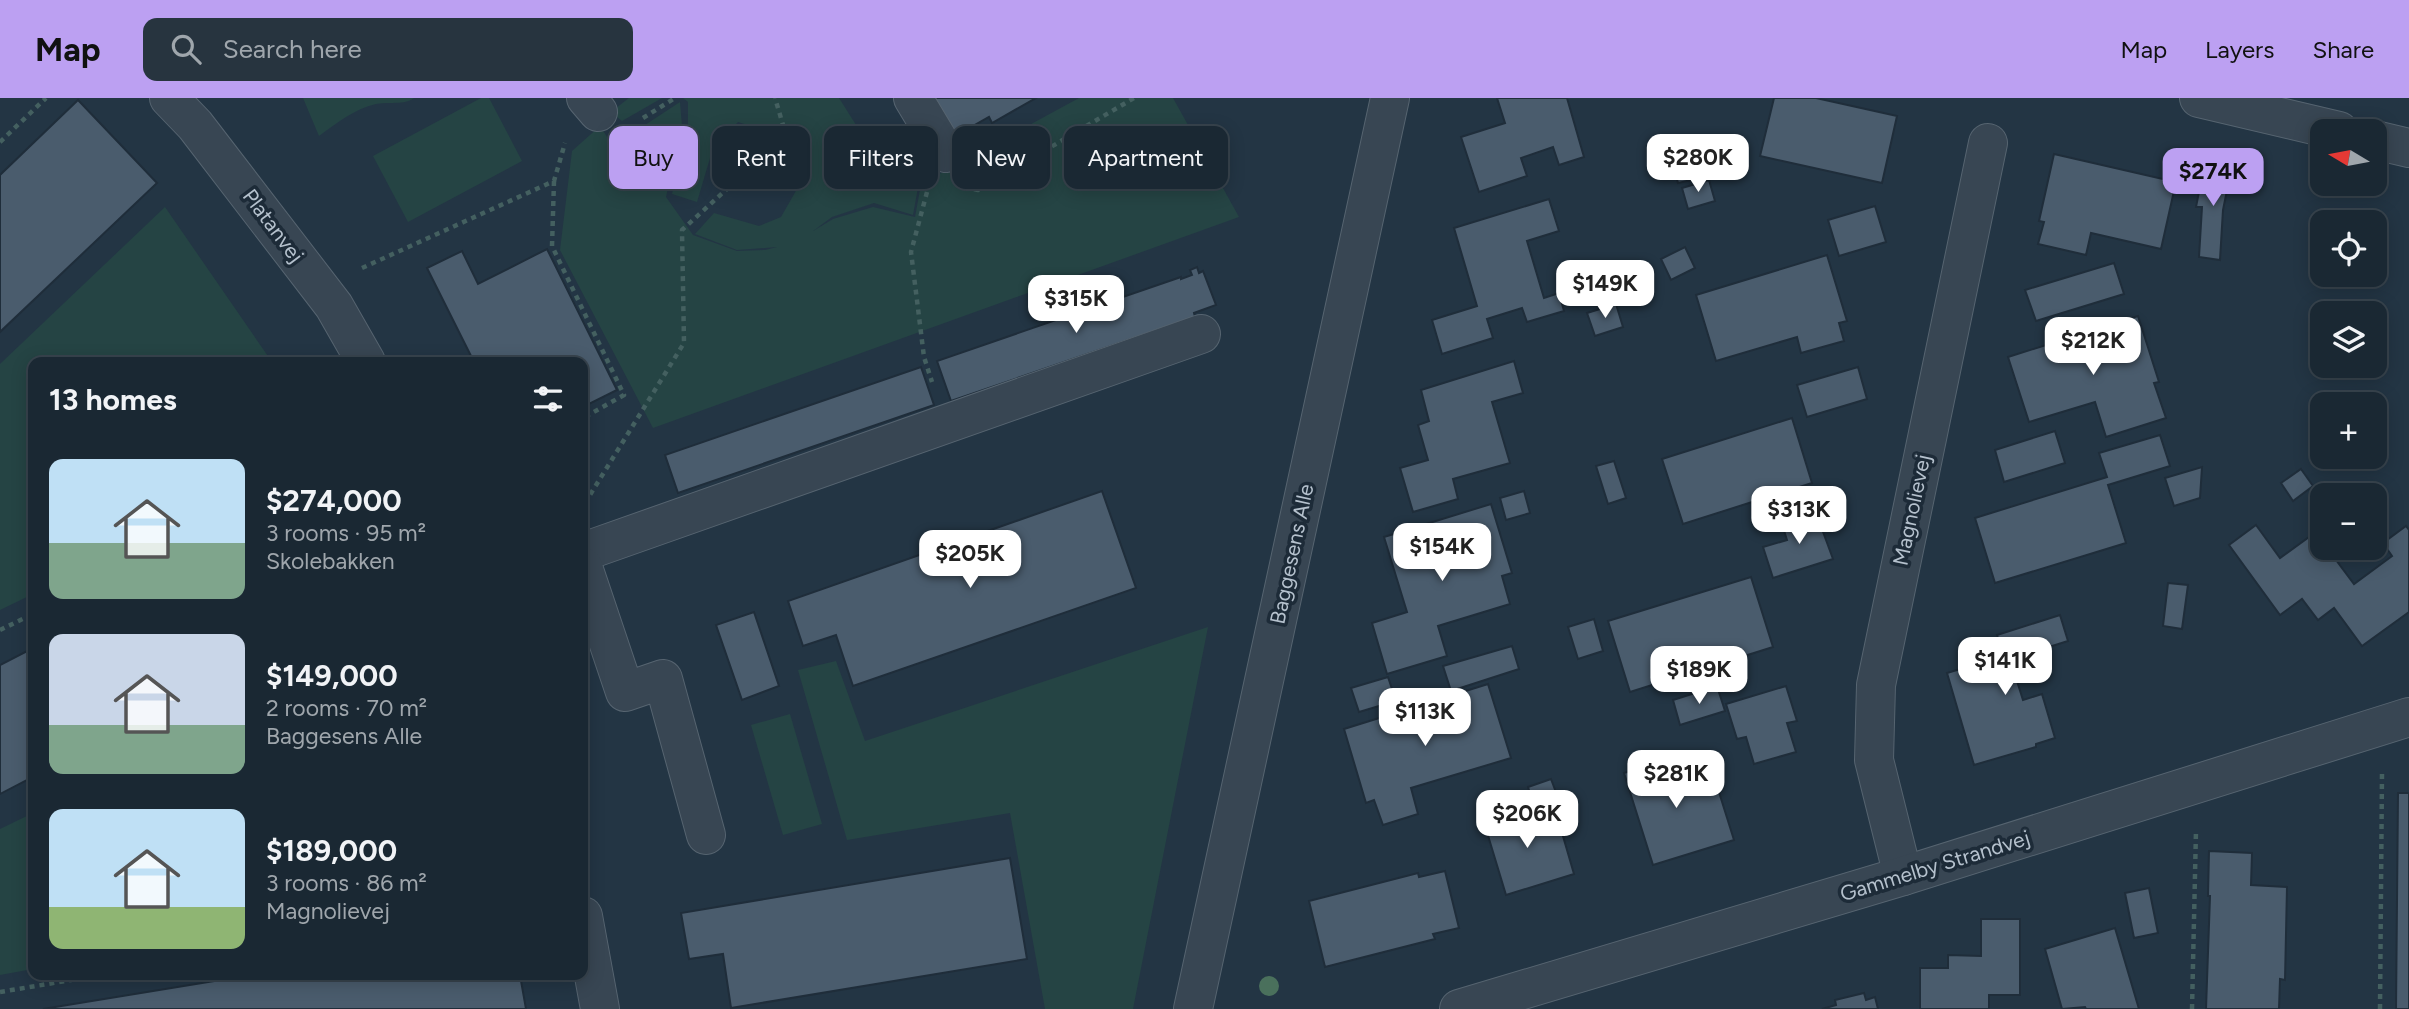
<!DOCTYPE html>
<meta charset="utf-8">
<style>
body{margin:0;font-family:Figtree,sans-serif;background:#27343f;color:#f1f3f6;height:100vh;display:flex;flex-direction:column;font-size:26px;white-space:nowrap}
*{box-sizing:border-box;margin:0}
p{font-size:23px;color:#9fa6ac}
.icon{flex:none;width:38px;height:38px;fill:none;stroke:currentColor;stroke-width:2;stroke-linecap:round;stroke-linejoin:round}
.map{position:relative;flex:1;overflow:hidden}
.details{position:absolute;left:28px;top:259px;width:560px;height:623px;display:flex;flex-direction:column;background:#1a2833;border-radius:14px;box-shadow:0 4px 18px #0003,0 0 0 2px #38444e}
.details>*{flex:none}
.guide{position:absolute;left:609px;top:28px;width:665px;height:63px;display:flex;gap:14px}
.needle{width:46px;rotate:280deg}
.fabs{position:absolute;left:2310px;top:21px;display:grid;gap:14px}
.fabs a{display:grid;place-items:center;width:77px;height:77px;border-radius:14px;background:#1a2833;box-shadow:0 4px 18px #0003,0 0 0 2px #38444e;font-size:35px}
.price{position:absolute;translate:-50% -60px;padding:0 16px;border-radius:14px;background:#fff;color:#222;font-size:23px;line-height:46px;filter:drop-shadow(0 2px 4px #0008)}
.price::after{content:'';position:absolute;left:50%;top:42px;width:21px;height:16px;margin-left:-10px;background:inherit;clip-path:polygon(0 0,100% 0,50% 100%)}
.price.on{background:#bca0f2;color:#111}
ul{padding:0;list-style:none}
li{display:flex;align-items:center;gap:21px;height:175px;padding:0 21px}
li span{display:grid;place-items:center;flex:none;width:196px;height:140px;border-radius:14px;color:#555}
li>.icon{margin-inline-start:auto}
span .icon{width:84px;height:84px;fill:#fffc;stroke-width:1}
li b{font-size:30px}
h2{display:flex;justify-content:space-between;align-items:center;height:84px;padding:0 21px;font-size:30px}
.chip{padding:0 24px;border-radius:14px;background:#1a2833;box-shadow:0 4px 18px #0003,0 0 0 2px #38444e;font-size:24px;line-height:63px}
.chip.on{background:#bca0f2;color:#111}
header{display:flex;align-items:center;gap:42px;box-sizing:border-box;height:98px;padding:0 35px;background:#bca0f2;color:#111}
header strong{font-size:33px}
nav{display:flex;gap:38px;margin-inline-start:auto;font-size:24px}
.search{width:490px;height:63px;background:#27343f;display:flex;align-items:center;gap:18px;box-sizing:border-box;padding:0 24px;border-radius:14px;color:#9fa6ac;font-size:26px}
.map>svg:first-child{display:block}
.green{fill:#254444}
.building{fill:#4a5c6d;stroke:#1f2d3a;stroke-width:2}
.lines{fill:none;stroke-linecap:round;stroke-linejoin:round}
.minor-casing{stroke:#566470;stroke-width:40}
.path{stroke:#446060;stroke-width:4.5;stroke-dasharray:5 5;stroke-linecap:butt}
.minor{stroke:#384653;stroke-width:38}
.tree{fill:#4a705c}
.labels{text-anchor:middle;stroke-width:7;stroke-linejoin:round;paint-order:stroke}
.street-label{font-size:21px;fill:#b5c1cd;stroke:#1d2b38}
</style>
<header>
<strong>Map</strong>
<div class="search"><svg class="icon" aria-label="search" viewBox="0 0 24 24"><circle cx="10" cy="10" r="6"/><path d="M15 15l6 6"/></svg>Search here</div>
<nav><a>Map</a><a>Layers</a><a>Share</a></nav>
</header>
<div class="map">
<svg width="2409" height="911" viewBox="0 0 2409 911">
<rect width="100%" height="100%" fill="#233544"/>
<g class="green">
<path d="M 303,0 L 414,0 C 403,8 389,3 376,6 C 354,11 337,25 319,38 Z"/>
<path d="M 481,0 L 489,0 L 522,63 L 408,124 L 373,58 Z"/>
<path d="M 629,0 L 662,0 L 622,23 L 611,14 Z"/>
<path d="M 683,0 L 839,0 L 877,60 L 906,57 L 919,84 L 913,117 L 874,105 L 832,119 L 813,133 L 833,121 L 873,109 L 915,119 L 921,86 L 1079,0 L 1173,0 L 1239,119 L 653,330 L 560,152 L 572,53 L 600,28 L 613,48 L 680,4 L 682,28 L 666,99 L 693,137 L 737,153 L 765,152 L 777,149 L 737,152 L 695,136 L 714,115 L 759,128 L 781,119 L 801,84 L 797,32 L 776,36 L 738,24 L 713,50 L 697,104 L 672,96 L 688,26 L 688,4 Z"/>
<path d="M 165,109 L 272,264 L 33,264 L 33,496 L 0,512 L 0,266 Z"/>
<path d="M 1208,529 L 1133,911 L 1045,911 L 1010,715 L 847,742 L 798,572 L 836,563 L 865,643 Z"/>
<path d="M 790,616 L 822,726 L 783,737 L 751,627 Z"/>
<path d="M 33,715 L 33,871 L 0,877 L 0,731 Z"/>
</g>
<g class="building">
<path d="M 926,0 L 1036,0 L 992,25 L 989,19 L 950,41 Z"/>
<path d="M 1497,0 L 1567,0 L 1584,59 L 1559,67 L 1553,49 L 1521,60 L 1527,78 L 1479,94 L 1461,39 L 1505,25 Z"/>
<path d="M 1774,0 L 1816,0 L 1897,18 L 1882,85 L 1760,58 Z"/>
<path d="M 78,2 L 157,85 L 0,234 L 0,77 Z"/>
<path d="M 1691,46 L 1700,80 L 1678,85 L 1669,53 Z"/>
<path d="M 2054,56 L 2176,84 L 2161,151 L 2091,135 L 2086,157 L 2038,146 L 2044,124 L 2039,123 Z"/>
<path d="M 2205,63 L 2232,68 L 2223,112 L 2220,162 L 2199,159 L 2202,109 L 2196,109 Z"/>
<path d="M 1709,82 L 1715,103 L 1688,111 L 1682,90 Z"/>
<path d="M 1549,101 L 1559,133 L 1527,143 L 1544,200 L 1559,195 L 1564,213 L 1527,224 L 1522,210 L 1487,221 L 1493,240 L 1442,256 L 1432,222 L 1477,208 L 1454,130 Z"/>
<path d="M 1875,108 L 1886,144 L 1839,158 L 1828,122 Z"/>
<path d="M 1685,149 L 1695,170 L 1671,182 L 1661,161 Z"/>
<path d="M 547,151 L 617,292 L 583,309 L 583,264 L 474,264 L 427,170 L 462,153 L 478,186 Z"/>
<path d="M 1827,157 L 1847,223 L 1839,225 L 1844,243 L 1801,255 L 1797,239 L 1716,263 L 1696,197 Z"/>
<path d="M 2114,165 L 2124,196 L 2036,223 L 2025,192 Z"/>
<path d="M 1197,169 L 1199,175 L 1203,173 L 1216,207 L 1194,215 L 1195,219 L 951,303 L 937,263 L 1181,179 L 1181,181 L 1192,177 L 1190,172 Z"/>
<path d="M 1616,206 L 1623,229 L 1595,238 L 1587,215 Z"/>
<path d="M 2138,218 L 2159,284 L 2154,285 L 2166,320 L 2106,339 L 2095,304 L 2029,324 L 2008,259 Z"/>
<path d="M 1514,263 L 1523,295 L 1492,304 L 1510,365 L 1453,381 L 1458,401 L 1413,414 L 1400,370 L 1428,362 L 1418,327 L 1429,323 L 1421,292 Z"/>
<path d="M 921,269 L 934,307 L 678,395 L 665,357 Z"/>
<path d="M 1858,269 L 1867,301 L 1807,319 L 1797,287 Z"/>
<path d="M 1792,320 L 1812,385 L 1683,426 L 1662,361 Z"/>
<path d="M 2055,333 L 2065,365 L 2004,384 L 1995,352 Z"/>
<path d="M 2160,337 L 2170,368 L 2108,387 L 2126,445 L 1995,485 L 1975,420 L 2107,379 L 2099,355 Z"/>
<path d="M 1614,363 L 1626,400 L 1608,406 L 1596,368 Z"/>
<path d="M 2202,369 L 2200,400 L 2174,408 L 2165,380 Z"/>
<path d="M 2301,371 L 2313,388 L 2293,403 L 2281,385 Z"/>
<path d="M 1102,393 L 1136,490 L 853,588 L 836,537 L 803,548 L 788,503 Z"/>
<path d="M 1524,393 L 1530,415 L 1506,422 L 1500,400 Z"/>
<path d="M 1491,406 L 1512,475 L 1502,478 L 1510,506 L 1438,528 L 1447,558 L 1387,576 L 1372,525 L 1407,514 L 1384,439 Z"/>
<path d="M 1815,412 L 1833,461 L 1773,480 L 1763,449 L 1787,442 L 1781,423 Z"/>
<path d="M 2256,427 L 2280,460 L 2316,434 L 2322,443 L 2322,450 L 2327,450 L 2354,486 L 2392,458 L 2383,445 L 2406,428 L 2409,432 L 2409,514 L 2362,548 L 2334,510 L 2318,522 L 2302,501 L 2280,517 L 2229,447 Z"/>
<path d="M 1751,479 L 1773,549 L 1630,594 L 1608,523 Z"/>
<path d="M 2168,485 L 2188,487 L 2182,531 L 2163,528 Z"/>
<path d="M 754,514 L 779,588 L 742,602 L 716,527 Z"/>
<path d="M 2060,517 L 2068,543 L 2010,561 L 2023,602 L 2042,596 L 2055,640 L 2036,646 L 2036,649 L 1974,667 L 1947,575 L 2003,558 L 1997,537 Z"/>
<path d="M 1594,521 L 1603,553 L 1578,561 L 1568,529 Z"/>
<path d="M 1512,548 L 1519,571 L 1451,593 L 1443,568 Z"/>
<path d="M 33,550 L 33,679 L 0,696 L 0,567 Z"/>
<path d="M 1388,579 L 1396,603 L 1359,614 L 1351,590 Z"/>
<path d="M 1488,586 L 1511,660 L 1411,690 L 1418,716 L 1383,727 L 1374,702 L 1366,705 L 1344,631 Z"/>
<path d="M 1717,588 L 1725,613 L 1680,627 L 1673,602 Z"/>
<path d="M 1786,588 L 1797,623 L 1787,625 L 1796,654 L 1754,666 L 1746,639 L 1737,641 L 1726,606 Z"/>
<path d="M 1687,655 L 1700,696 L 1718,691 L 1734,742 L 1653,767 L 1624,675 Z"/>
<path d="M 1551,681 L 1557,697 L 1533,706 L 1528,689 Z"/>
<path d="M 2398,695 L 2409,695 L 2409,911 L 2396,911 Z"/>
<path d="M 1526,707 L 1533,729 L 1558,721 L 1574,776 L 1506,797 L 1483,721 Z"/>
<path d="M 2209,753 L 2252,755 L 2251,787 L 2287,789 L 2285,882 L 2280,881 L 2279,911 L 2206,911 L 2210,798 L 2208,798 Z"/>
<path d="M 1010,760 L 1027,861 L 731,910 L 723,856 L 689,861 L 681,815 Z"/>
<path d="M 1445,773 L 1459,830 L 1433,836 L 1435,841 L 1325,869 L 1309,803 L 1418,775 L 1419,779 Z"/>
<path d="M 2149,790 L 2158,835 L 2134,840 L 2125,795 Z"/>
<path d="M 1981,821 L 2020,821 L 2020,897 L 1989,897 L 1989,911 L 1920,911 L 1920,870 L 1948,870 L 1948,857 L 1981,858 Z"/>
<path d="M 2115,830 L 2139,911 L 2086,911 L 2085,909 L 2062,911 L 2045,851 Z"/>
<path d="M 251,877 L 520,877 L 526,911 L 43,911 Z"/>
<path d="M 1864,895 L 1866,902 L 1875,899 L 1878,911 L 1822,911 L 1836,907 L 1835,902 Z"/>
</g>
<g class="lines">
<defs>
<g id="minor">
<path d="M 169,0 L 195,27 L 334,208 L 366,264"/>
<path d="M 586,0 L 598,14"/>
<path d="M 913,0 L 946,55"/>
<path d="M 2199,0 L 2339,33"/>
<path d="M 2375,42 L 2409,50"/>
<path d="M 583,454 L 1201,236"/>
<path d="M 583,469 L 625,594 L 663,581 L 706,737"/>
<path d="M 1903,778 L 1874,662 L 1876,587 L 1988,45"/>
<path d="M 583,818 L 600,911"/>
<path d="M 1193,911 L 1390,0"/>
<path d="M 1459,911 L 1903,778 L 2409,619"/>
</g>
</defs>
<use href="#minor" class="minor-casing"/>
<g class="path">
<path d="M 643,20 L 675,0"/>
<path d="M 0,44 L 46,0"/>
<path d="M 554,83 L 552,148 L 624,297 L 583,320"/>
<path d="M 974,91 L 978,92 L 1134,0"/>
<path d="M 927,94 L 911,154 L 924,259 L 932,284"/>
<path d="M 362,170 L 554,83 L 565,45"/>
<path d="M 585,405 L 684,245 L 682,132 L 786,37 L 775,0"/>
<path d="M 0,532 L 33,516"/>
<path d="M 0,894 L 101,877"/>
<path d="M 2192,911 L 2196,732"/>
<path d="M 2380,911 L 2382,674"/>
</g>
<use href="#minor" class="minor"/>
</g>
<circle class="tree" cx="1269" cy="888" r="10"/>
<g class="labels">
<g class="street-label">
<text transform="translate(273 128) rotate(53)" y="7">Platanvej</text>
<text transform="translate(1912 412) rotate(-78)" y="7">Magnolievej</text>
<text transform="translate(1292 456) rotate(-78)" y="7">Baggesens Alle</text>
<text transform="translate(1935 768) rotate(-17)" y="7">Gammelby Strandvej</text>
</g>
</g>
</svg>
<div class="fabs">
<a><svg class="needle" viewBox="-14 -14 28 28"><path d="M0-13l5 13h-10z" fill="#e53935"/><path d="M0 13l5-13h-10z" fill="#9fa6ac"/></svg></a>
<a><svg class="icon" aria-label="locate" viewBox="0 0 24 24"><circle cx="12" cy="12" r="6"/><path d="M12 2v4M12 18v4M2 12h4M18 12h4"/></svg></a>
<a><svg class="icon" aria-label="layers" viewBox="0 0 24 24"><path d="M12 4l9 5-9 5-9-5zM3 14l9 5 9-5"/></svg></a>
<a>+</a>
<a>−</a>
</div>
<b class="price" style="left:1698px;top:96px">$280K</b>
<b class="price on" style="left:2213px;top:110px">$274K</b>
<b class="price" style="left:1605px;top:222px">$149K</b>
<b class="price" style="left:1076px;top:237px">$315K</b>
<b class="price" style="left:2093px;top:279px">$212K</b>
<b class="price" style="left:1799px;top:448px">$313K</b>
<b class="price" style="left:1442px;top:485px">$154K</b>
<b class="price" style="left:970px;top:492px">$205K</b>
<b class="price" style="left:2005px;top:599px">$141K</b>
<b class="price" style="left:1699px;top:608px">$189K</b>
<b class="price" style="left:1425px;top:650px">$113K</b>
<b class="price" style="left:1676px;top:712px">$281K</b>
<b class="price" style="left:1527px;top:752px">$206K</b>
<div class="guide">
<a class="chip on">Buy</a>
<a class="chip">Rent</a>
<a class="chip">Filters</a>
<a class="chip">New</a>
<a class="chip">Apartment</a>
</div>
<section class="details">
<h2>13 homes<svg class="icon" aria-label="filters" viewBox="0 0 24 24"><path d="M4 7h16M4 17h16"/><circle cx="9" cy="7" r="2"/><circle cx="15" cy="17" r="2"/></svg></h2>
<ul>
<li><span style="background:linear-gradient(#bfe0f5 60%,#7fa58c 0)"><svg class="icon" aria-label="home" viewBox="0 0 24 24"><path d="M3 11l9-7 9 7M6 9v11h12V9"/></svg></span><div><b>$274,000</b><p>3 rooms · 95 m²</p><p>Skolebakken</p></div></li>
<li><span style="background:linear-gradient(#c9d6e8 65%,#7fa58c 0)"><svg class="icon" aria-label="home" viewBox="0 0 24 24"><path d="M3 11l9-7 9 7M6 9v11h12V9"/></svg></span><div><b>$149,000</b><p>2 rooms · 70 m²</p><p>Baggesens Alle</p></div></li>
<li><span style="background:linear-gradient(#bfe0f5 70%,#8fb573 0)"><svg class="icon" aria-label="home" viewBox="0 0 24 24"><path d="M3 11l9-7 9 7M6 9v11h12V9"/></svg></span><div><b>$189,000</b><p>3 rooms · 86 m²</p><p>Magnolievej</p></div></li>
</ul>
</section>
</div>
